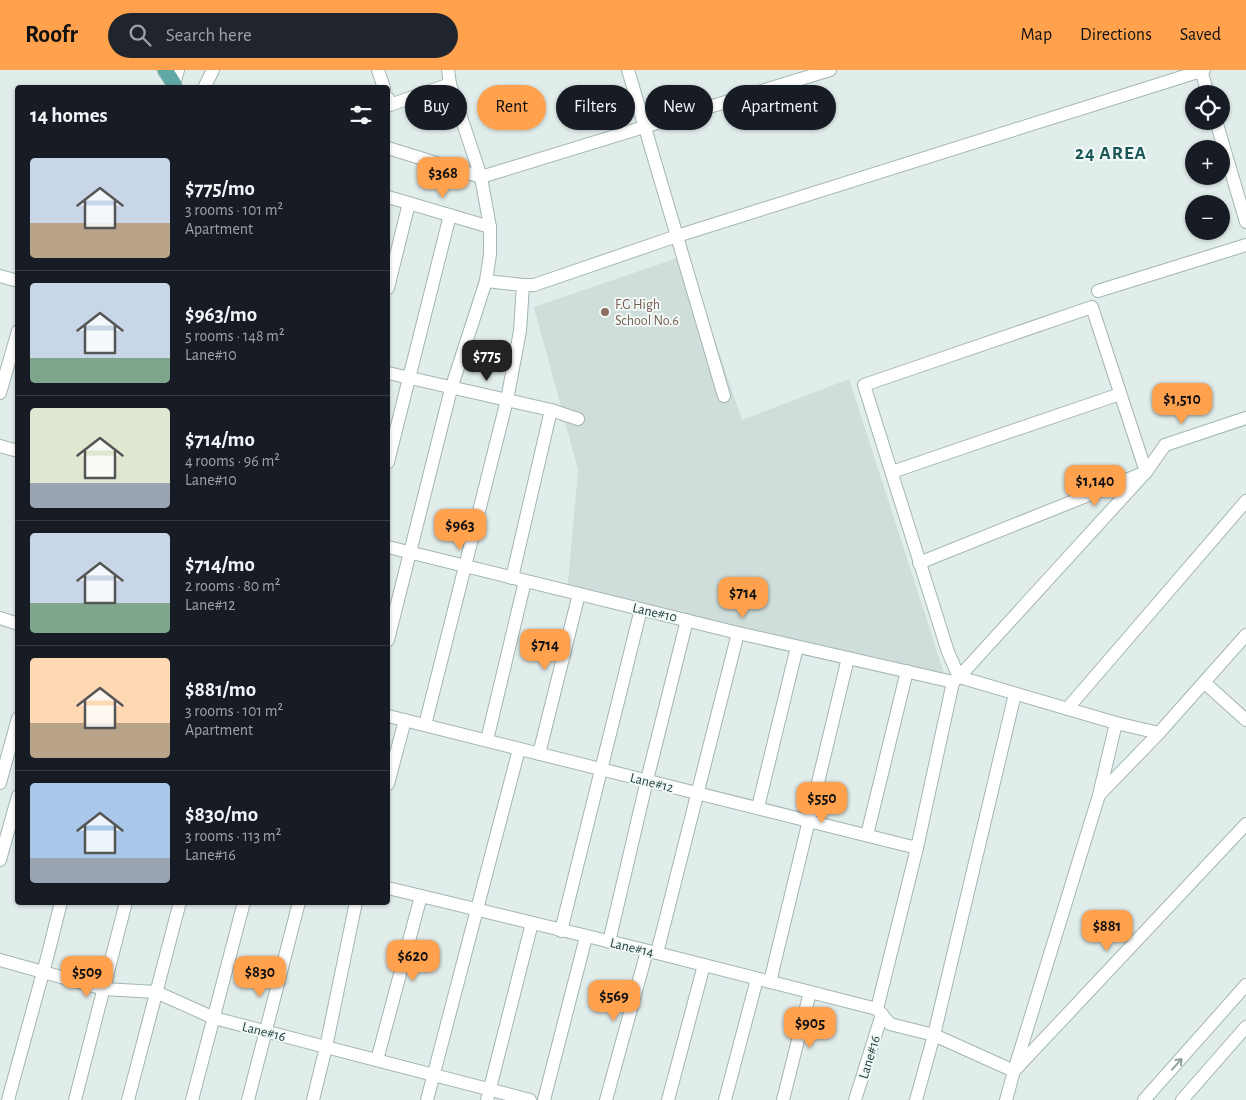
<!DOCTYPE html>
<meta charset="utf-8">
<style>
body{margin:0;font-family:"Alegreya Sans",sans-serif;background:#20242c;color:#f1f3f6;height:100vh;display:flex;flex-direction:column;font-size:19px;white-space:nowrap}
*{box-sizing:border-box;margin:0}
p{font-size:16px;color:#9ea1a6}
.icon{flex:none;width:28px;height:28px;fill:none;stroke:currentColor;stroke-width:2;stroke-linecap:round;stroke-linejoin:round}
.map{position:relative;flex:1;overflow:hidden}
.sheet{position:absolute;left:15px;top:15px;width:375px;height:820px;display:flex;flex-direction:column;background:#171b24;border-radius:5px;box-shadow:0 1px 4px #0004}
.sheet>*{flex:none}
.guide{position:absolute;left:405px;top:15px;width:475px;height:45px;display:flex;gap:10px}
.fabs{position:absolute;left:1185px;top:15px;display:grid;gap:10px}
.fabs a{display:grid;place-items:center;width:45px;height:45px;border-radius:50%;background:#171b24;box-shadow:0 1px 4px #0004;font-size:25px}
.price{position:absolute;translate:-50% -42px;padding:0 11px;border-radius:10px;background:#ffa14d;color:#111;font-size:16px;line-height:32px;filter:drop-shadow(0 1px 2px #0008)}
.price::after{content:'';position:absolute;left:50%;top:30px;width:15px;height:11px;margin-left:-8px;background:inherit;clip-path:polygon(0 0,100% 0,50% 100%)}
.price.current{background:#222;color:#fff}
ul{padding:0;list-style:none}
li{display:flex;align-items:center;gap:15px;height:125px;padding:0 15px}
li+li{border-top:1px solid #363941}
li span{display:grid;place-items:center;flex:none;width:140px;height:100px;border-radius:5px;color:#555}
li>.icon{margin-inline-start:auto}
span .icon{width:60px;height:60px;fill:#fffc;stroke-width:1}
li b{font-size:21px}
h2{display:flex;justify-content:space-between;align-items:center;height:60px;padding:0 15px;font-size:21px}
.tag{padding:0 18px;border-radius:22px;background:#171b24;box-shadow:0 1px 4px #0004;font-size:18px;line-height:45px}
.tag.current{background:#ffa14d;color:#111}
header{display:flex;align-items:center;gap:30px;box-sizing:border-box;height:70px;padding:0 25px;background:#ffa14d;color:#111}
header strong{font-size:24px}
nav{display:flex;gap:28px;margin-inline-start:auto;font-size:18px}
.search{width:350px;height:45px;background:#20242c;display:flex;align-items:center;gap:12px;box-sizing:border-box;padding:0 18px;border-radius:28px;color:#9ea1a6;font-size:19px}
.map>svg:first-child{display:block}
.built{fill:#cfdddb}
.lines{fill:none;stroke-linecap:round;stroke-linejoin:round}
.minor-casing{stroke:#a3b6b4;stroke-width:14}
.major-casing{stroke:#c0cac9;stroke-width:17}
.minor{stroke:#fff;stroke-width:12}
.major{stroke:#60a8a6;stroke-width:15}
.oneway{stroke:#8fa09f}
.education-dot{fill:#8d6e63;stroke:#f2f9f7;stroke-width:2}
.labels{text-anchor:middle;stroke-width:4;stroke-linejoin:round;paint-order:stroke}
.education-label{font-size:14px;fill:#785e54;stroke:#f2f9f7;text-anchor:start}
.street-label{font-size:14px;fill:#1f403f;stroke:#f2f9f7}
.district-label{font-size:19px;font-weight:bold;letter-spacing:1px;fill:#185554;stroke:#f2f9f7}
</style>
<header>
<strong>Roofr</strong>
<div class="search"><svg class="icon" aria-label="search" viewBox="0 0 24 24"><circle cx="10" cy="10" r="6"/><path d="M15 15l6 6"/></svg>Search here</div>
<nav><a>Map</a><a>Directions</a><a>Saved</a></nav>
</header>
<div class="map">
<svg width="1246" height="1030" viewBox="0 0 1246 1030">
<rect width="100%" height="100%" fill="#e1edeb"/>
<path class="built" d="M 686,185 L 742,350 L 849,309 L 944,603 L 567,524 L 578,400 L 534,237 Z"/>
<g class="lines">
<defs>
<g id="minor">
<path d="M 378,0 L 384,18"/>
<path d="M 628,0 L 724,326"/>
<path d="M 1201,0 L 1208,24"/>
<path d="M 173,18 L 178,0"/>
<path d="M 204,18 L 213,0"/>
<path d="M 388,28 L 390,35 L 450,14"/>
<path d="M 1216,51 L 1246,152"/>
<path d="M 388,78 L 481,107 L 830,0"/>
<path d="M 388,127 L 490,157"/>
<path d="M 0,206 L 18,211"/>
<path d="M 486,211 L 523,215 L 534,215 L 677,166 L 1204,0"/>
<path d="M 388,218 L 409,133"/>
<path d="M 1098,221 L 1246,175"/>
<path d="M 388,303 L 551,340 L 578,349"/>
<path d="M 0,323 L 18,261"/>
<path d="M 0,376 L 18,381"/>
<path d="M 388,392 L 450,145"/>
<path d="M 892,402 L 1120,324"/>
<path d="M 388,477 L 738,563 L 953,612"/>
<path d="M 919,493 L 1146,402 L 1165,375 L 1246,348"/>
<path d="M 512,508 L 551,340"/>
<path d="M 0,548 L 18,554"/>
<path d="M 388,570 L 451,319 L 486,211 L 490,184 L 490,157 L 481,107 L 450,14 L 448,0"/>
<path d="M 1205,613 L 1246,650"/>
<path d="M 1067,639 L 1246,431"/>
<path d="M 388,646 L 917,778"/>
<path d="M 425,655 L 507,330 L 520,261 L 523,215"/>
<path d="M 487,670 L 525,511"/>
<path d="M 539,684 L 579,524"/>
<path d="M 0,713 L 18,648"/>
<path d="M 388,714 L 405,650"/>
<path d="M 1099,725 L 1159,663 L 1246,565"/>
<path d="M 758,737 L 797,577"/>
<path d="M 867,765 L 907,601"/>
<path d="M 0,790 L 18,726"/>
<path d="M 388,818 L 657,883 L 877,939"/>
<path d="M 561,861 L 641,539"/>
<path d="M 609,872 L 647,710 L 687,550"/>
<path d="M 657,883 L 738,563"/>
<path d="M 0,890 L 104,919 L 156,922 L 214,948 L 530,1030"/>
<path d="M 770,912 L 848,588"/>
<path d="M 877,939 L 917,778 L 953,612 L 959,607 L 1146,402 L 1092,237 L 864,315 L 948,582 L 959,607 L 1116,653 L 1159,663"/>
<path d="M 877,939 L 890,954 L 934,965 L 1014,1001 L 1099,725 L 1116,653"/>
<path d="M 377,990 L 421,826"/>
<path d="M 8,1030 L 48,884 L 61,832"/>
<path d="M 75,1030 L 126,832"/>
<path d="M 128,1030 L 180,832"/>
<path d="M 192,1030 L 244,832"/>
<path d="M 248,1030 L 299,832"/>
<path d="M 313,1030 L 326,977 L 356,832"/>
<path d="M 427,1030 L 519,679"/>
<path d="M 487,1030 L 532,853"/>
<path d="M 544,1030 L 586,867"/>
<path d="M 606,1030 L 647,881"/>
<path d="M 668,1030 L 704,895"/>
<path d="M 725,1030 L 757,909"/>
<path d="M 783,1030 L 810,922"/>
<path d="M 855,1030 L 882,944"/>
<path d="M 916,1030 L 934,965 L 1015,624"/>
<path d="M 1006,1030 L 1014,1001 L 1246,754"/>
<path d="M 1144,1030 L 1246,915"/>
<path d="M 1182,1030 L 1246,957"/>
</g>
<path id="major" d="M 165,0 L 174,14"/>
</defs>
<use href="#minor" class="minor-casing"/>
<use href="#major" class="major-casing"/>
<use href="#minor" class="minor"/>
<use href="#major" class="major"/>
</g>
<defs><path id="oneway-shaft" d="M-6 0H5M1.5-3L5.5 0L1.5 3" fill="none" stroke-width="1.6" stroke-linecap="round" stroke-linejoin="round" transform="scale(1.25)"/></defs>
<use class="oneway" href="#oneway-shaft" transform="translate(1177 994) rotate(-48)"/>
<circle class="education-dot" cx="605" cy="242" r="5"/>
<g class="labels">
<g class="education-label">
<text x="615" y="239">F.G High<tspan x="615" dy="16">School No.6</tspan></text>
</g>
<g class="street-label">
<text transform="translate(655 542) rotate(13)" y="5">Lane#10</text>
<text transform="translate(652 712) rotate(14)" y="5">Lane#12</text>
<text transform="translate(632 877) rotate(13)" y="5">Lane#14</text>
<text transform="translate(264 961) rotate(14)" y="5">Lane#16</text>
<text transform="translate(869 987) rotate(-73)" y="5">Lane#16</text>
</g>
<g class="district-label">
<text x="1111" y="89">24 AREA</text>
</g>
</g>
</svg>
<div class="fabs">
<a><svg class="icon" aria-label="locate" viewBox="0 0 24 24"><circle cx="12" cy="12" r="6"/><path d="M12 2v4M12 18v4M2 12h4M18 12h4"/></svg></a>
<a>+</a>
<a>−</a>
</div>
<b class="price" style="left:443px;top:129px">$368</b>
<b class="price current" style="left:487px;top:312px">$775</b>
<b class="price" style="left:1182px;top:355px">$1,510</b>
<b class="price" style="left:1095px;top:437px">$1,140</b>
<b class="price" style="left:460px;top:481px">$963</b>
<b class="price" style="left:743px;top:549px">$714</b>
<b class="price" style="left:545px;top:601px">$714</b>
<b class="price" style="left:822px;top:754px">$550</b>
<b class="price" style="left:1107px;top:882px">$881</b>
<b class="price" style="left:413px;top:912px">$620</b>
<b class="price" style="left:87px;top:928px">$509</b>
<b class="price" style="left:260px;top:928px">$830</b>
<b class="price" style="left:614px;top:952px">$569</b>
<b class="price" style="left:810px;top:979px">$905</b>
<div class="guide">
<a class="tag">Buy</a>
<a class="tag current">Rent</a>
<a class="tag">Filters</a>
<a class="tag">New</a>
<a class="tag">Apartment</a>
</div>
<section class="sheet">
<h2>14 homes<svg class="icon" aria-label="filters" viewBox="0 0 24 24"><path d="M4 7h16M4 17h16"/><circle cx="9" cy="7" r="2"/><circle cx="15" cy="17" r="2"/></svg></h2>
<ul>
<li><span style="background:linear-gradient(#c9d6e8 65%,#b9a48a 0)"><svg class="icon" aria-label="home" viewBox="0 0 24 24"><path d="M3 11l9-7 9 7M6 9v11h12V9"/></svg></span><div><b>$775/mo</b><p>3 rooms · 101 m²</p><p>Apartment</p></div></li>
<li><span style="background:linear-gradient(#c9d6e8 75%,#7fa58c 0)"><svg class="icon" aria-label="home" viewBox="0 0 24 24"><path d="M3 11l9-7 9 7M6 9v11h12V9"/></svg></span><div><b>$963/mo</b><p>5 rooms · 148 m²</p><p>Lane#10</p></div></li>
<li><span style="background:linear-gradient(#dfe7d0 75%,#9aa5b1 0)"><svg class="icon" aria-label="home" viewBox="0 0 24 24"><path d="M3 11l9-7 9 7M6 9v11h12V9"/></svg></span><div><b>$714/mo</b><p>4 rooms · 96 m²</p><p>Lane#10</p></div></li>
<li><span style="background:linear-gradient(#c9d6e8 70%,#7fa58c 0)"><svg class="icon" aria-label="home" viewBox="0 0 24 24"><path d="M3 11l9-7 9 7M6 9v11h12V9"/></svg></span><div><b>$714/mo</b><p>2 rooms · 80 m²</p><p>Lane#12</p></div></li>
<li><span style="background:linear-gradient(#ffd9b3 65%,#b9a48a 0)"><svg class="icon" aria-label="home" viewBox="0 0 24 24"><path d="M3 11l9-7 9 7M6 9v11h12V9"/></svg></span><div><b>$881/mo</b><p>3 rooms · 101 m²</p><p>Apartment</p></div></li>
<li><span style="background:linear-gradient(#a9c7e8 75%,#9aa5b1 0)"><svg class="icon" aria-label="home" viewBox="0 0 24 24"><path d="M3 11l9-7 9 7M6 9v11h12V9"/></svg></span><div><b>$830/mo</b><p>3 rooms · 113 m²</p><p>Lane#16</p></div></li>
</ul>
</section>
</div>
